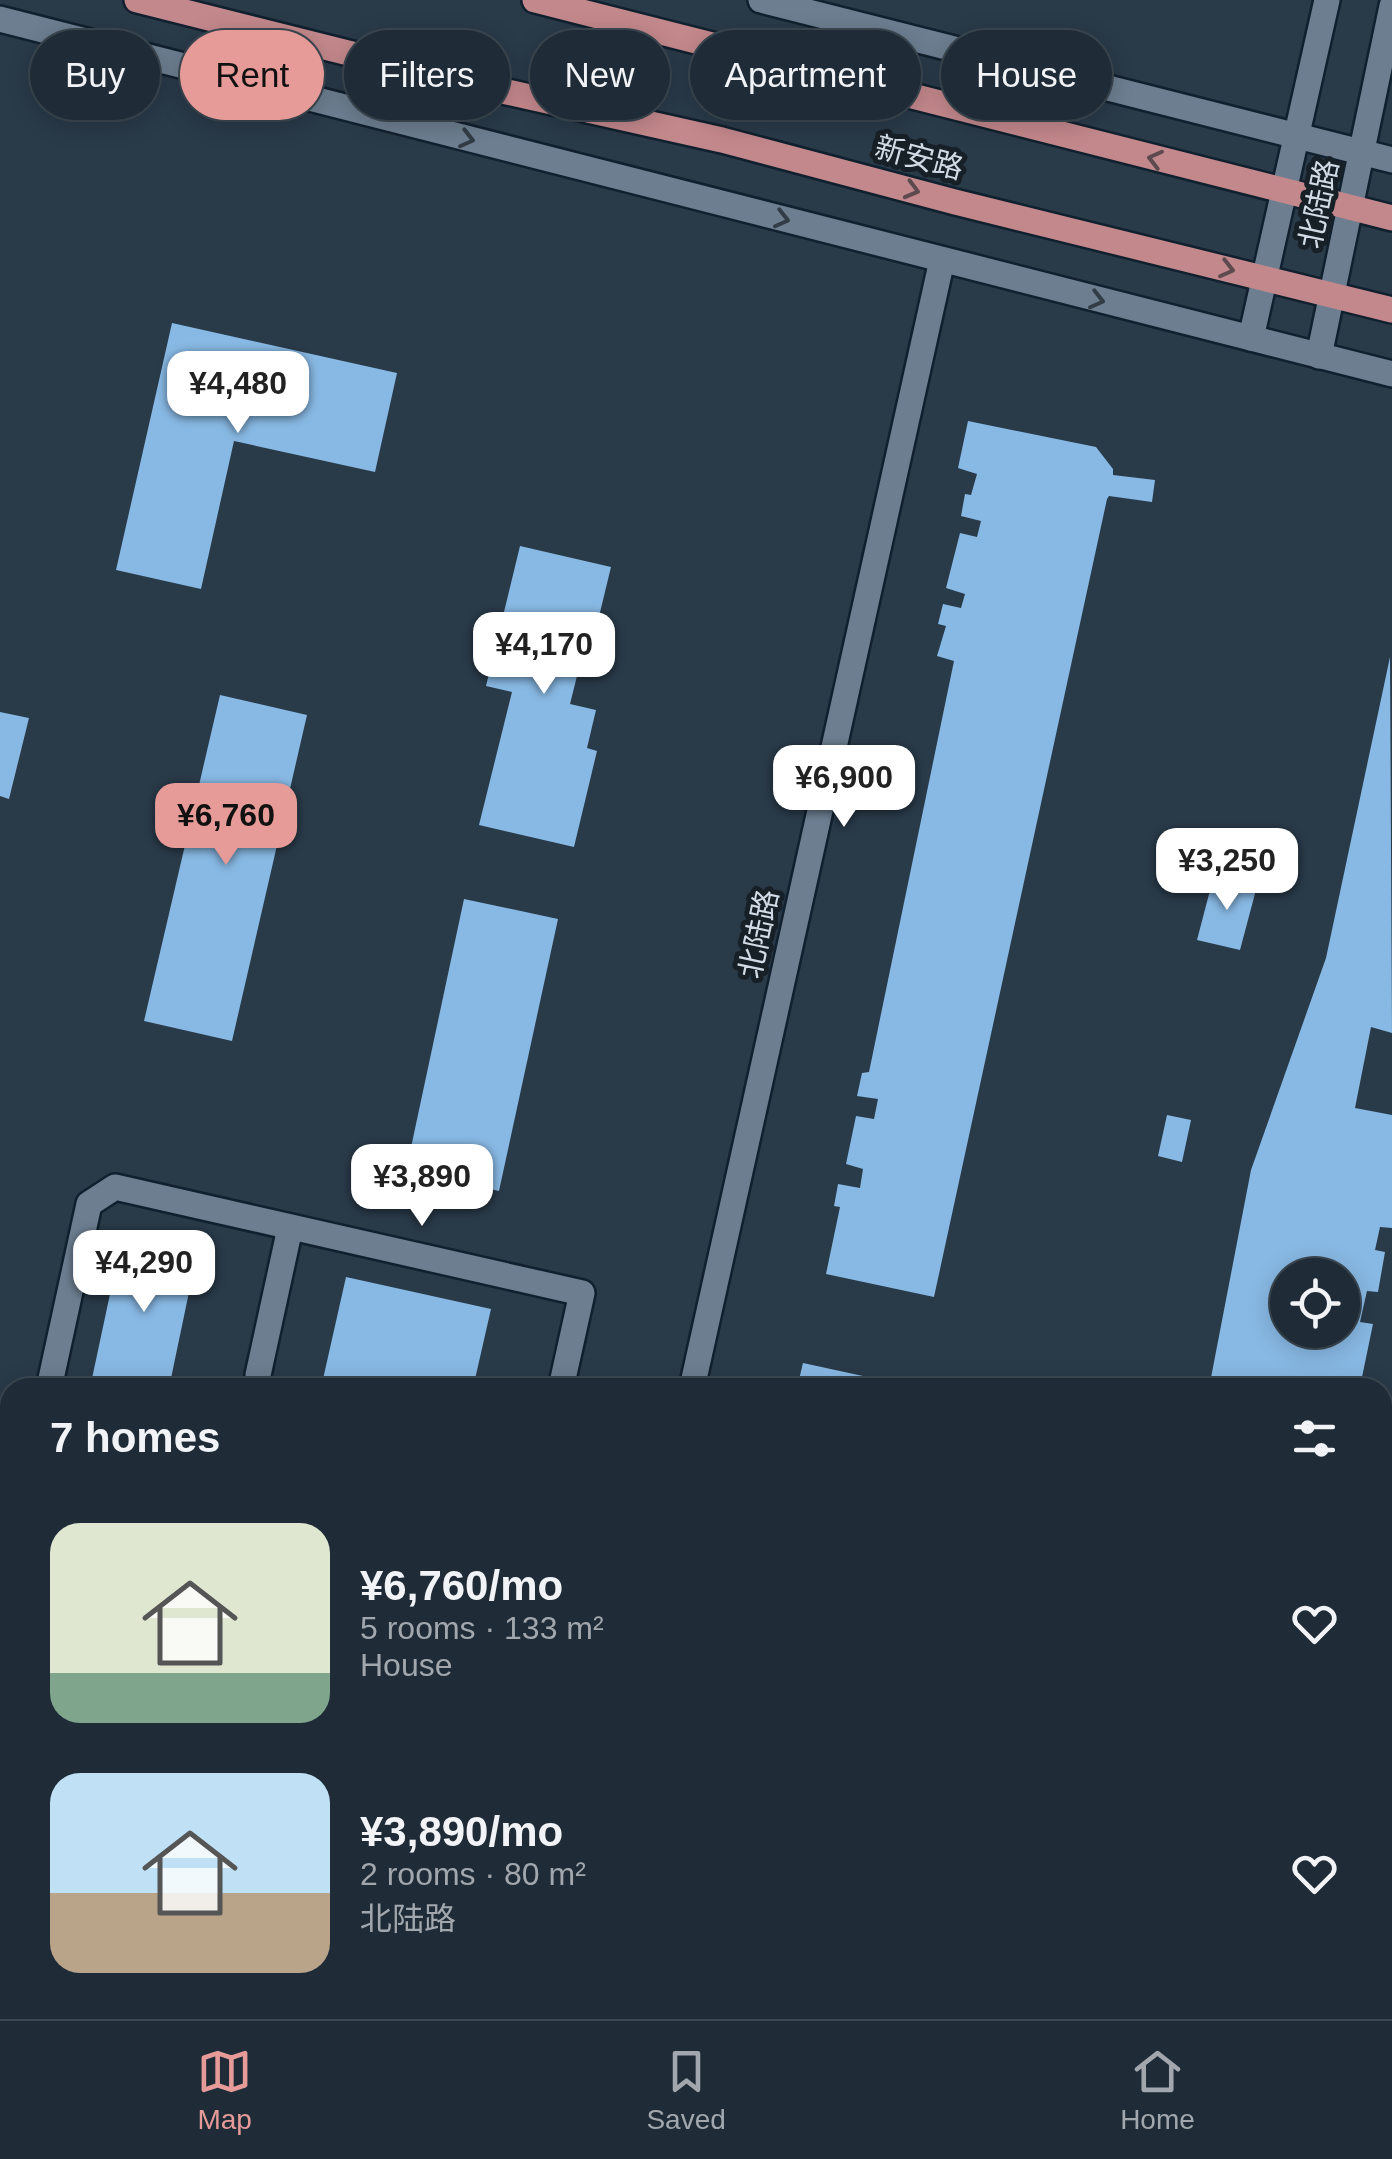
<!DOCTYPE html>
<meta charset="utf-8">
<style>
body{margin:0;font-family:Helvetica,"Noto Sans SC",sans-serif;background:#2c3842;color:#f1f3f6;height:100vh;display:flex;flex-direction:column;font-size:38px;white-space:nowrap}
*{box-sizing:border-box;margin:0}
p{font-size:32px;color:#a1a7ad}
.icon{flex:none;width:55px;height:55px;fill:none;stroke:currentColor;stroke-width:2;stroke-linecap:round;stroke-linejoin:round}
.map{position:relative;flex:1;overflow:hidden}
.side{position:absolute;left:0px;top:1378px;width:1392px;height:642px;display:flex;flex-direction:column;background:#1f2c37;border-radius:30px 30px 0 0;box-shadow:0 5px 25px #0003,0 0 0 2px #3c4852}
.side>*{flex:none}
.guide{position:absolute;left:30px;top:30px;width:1332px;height:90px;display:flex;gap:20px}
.buttons{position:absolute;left:1270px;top:1258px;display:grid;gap:20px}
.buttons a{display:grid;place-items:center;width:90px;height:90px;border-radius:50%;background:#1f2c37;box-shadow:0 5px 25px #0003,0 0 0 2px #3c4852;font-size:50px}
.price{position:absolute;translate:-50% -85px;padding:0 22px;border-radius:20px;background:#fff;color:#222;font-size:32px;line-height:65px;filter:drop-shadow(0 2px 5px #0008)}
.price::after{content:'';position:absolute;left:50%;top:60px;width:30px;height:22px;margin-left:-15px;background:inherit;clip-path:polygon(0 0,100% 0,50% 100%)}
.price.active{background:#e69b98;color:#111}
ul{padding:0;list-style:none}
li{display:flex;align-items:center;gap:30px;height:250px;padding:0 50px}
li span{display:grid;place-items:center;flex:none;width:280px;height:200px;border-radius:30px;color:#555}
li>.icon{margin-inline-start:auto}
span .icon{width:120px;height:120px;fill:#fffc;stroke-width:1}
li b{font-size:42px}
h2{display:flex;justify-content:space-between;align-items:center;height:120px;padding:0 50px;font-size:42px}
.chip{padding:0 35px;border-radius:45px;background:#1f2c37;box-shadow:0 5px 25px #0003,0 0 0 2px #3c4852;font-size:35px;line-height:90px}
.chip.active{background:#e69b98;color:#111}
.tabs{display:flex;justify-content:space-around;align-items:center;height:140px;border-top:2px solid #3c4852;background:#1f2c37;font-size:28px;color:#a1a7ad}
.tabs a{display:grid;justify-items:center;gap:5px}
.tabs .active{color:#e69b98}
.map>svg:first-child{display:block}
.building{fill:#88b9e4;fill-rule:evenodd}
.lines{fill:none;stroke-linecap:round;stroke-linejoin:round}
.minor-casing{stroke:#11202e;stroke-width:30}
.major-casing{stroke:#11202e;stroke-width:30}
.minor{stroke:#6c7e90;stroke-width:25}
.major{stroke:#c3888c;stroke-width:25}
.oneway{stroke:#313c46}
.oneway2{stroke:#5c4a4f}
.labels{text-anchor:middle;stroke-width:10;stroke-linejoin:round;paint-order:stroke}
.street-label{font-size:30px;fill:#d1dbe5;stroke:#182027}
</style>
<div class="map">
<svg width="1392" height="2019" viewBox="0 0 1392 2019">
<rect width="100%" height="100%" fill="#293a49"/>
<g class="building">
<path d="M 172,323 L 397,373 L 375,472 L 234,441 L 201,589 L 116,570 Z"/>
<path d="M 968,421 L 1096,447 L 1113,469 L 1113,475 L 1155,480 L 1152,502 L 1109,496 L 1107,499 L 934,1297 L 826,1274 L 840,1207 L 834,1206 L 838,1184 L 860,1188 L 863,1169 L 846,1164 L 856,1116 L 874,1119 L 878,1099 L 857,1096 L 862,1073 L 869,1072 L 954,661 L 937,656 L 946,626 L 938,624 L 943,604 L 961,608 L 965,594 L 946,588 L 960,533 L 977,537 L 981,521 L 961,516 L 965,494 L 971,495 L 977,474 L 958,468 Z"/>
<path d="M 520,546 L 611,567 L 588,662 L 581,660 L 570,704 L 596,710 L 587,748 L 597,751 L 574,847 L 479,825 L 512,692 L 486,686 Z"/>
<path d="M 1390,657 L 1392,1033 L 1371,1027 L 1355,1108 L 1392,1115 L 1392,1228 L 1380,1227 L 1375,1250 L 1385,1252 L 1378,1292 L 1367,1291 L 1360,1322 L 1373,1324 L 1361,1382 L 1350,1380 L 1347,1388 L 1209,1388 L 1251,1170 L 1326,958 ZM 1288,1275 L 1342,1275 L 1342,1330 L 1288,1330 Z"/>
<path d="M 220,695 L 307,715 L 232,1041 L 144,1021 Z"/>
<path d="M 0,712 L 29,718 L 9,799 L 0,796 Z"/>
<path d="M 1214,875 L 1257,886 L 1240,950 L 1197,940 Z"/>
<path d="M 464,899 L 558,919 L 499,1191 L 406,1171 Z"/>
<path d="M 1167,1115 L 1191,1120 L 1182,1162 L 1158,1156 Z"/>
<path d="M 123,1233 L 198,1249 L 169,1388 L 90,1388 Z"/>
<path d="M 346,1277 L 491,1309 L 473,1388 L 321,1388 Z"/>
<path d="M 803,1363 L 909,1386 L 909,1388 L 797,1388 Z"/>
<path d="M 1382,1434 L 1392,1436 L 1392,1508 L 1384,1545 Z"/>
<path d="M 185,2010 L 340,2010 L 338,2019 L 183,2019 Z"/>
<path d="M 622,2010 L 782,2010 L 780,2019 L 619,2019 Z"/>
<path d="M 1101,2010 L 1224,2010 L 1222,2019 L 1099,2019 Z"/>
</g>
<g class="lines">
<defs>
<g id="minor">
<path d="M 761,0 L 1392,160"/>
<path d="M 0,19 L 1392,374"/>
<path d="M 1251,338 L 1327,0"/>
<path d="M 1319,356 L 1392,6"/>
<path d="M 258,1375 L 290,1228"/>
<path d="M 49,1388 L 89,1204 L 115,1187 L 582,1293 L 561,1388"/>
<path d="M 692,1388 L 942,260"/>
<path d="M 0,1611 L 10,1565"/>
<path d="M 0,1769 L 10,1771"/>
<path d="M 426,2019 L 428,2010"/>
<path d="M 552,2019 L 554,2010"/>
</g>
<g id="major">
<path d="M 137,0 L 476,85 L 722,140 L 955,202 L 1392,310"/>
<path d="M 535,0 L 1392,218"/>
</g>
</defs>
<use href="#minor" class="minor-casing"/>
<use href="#major" class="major-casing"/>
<use href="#minor" class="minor"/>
<use href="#major" class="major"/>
</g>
<defs><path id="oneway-chevron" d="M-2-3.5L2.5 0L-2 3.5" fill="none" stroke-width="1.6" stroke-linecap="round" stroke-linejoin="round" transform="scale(2.5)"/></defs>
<g class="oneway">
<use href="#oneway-chevron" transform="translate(467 139) rotate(14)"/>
<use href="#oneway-chevron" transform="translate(782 219) rotate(14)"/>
<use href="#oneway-chevron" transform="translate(1097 300) rotate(14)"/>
</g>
<g class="oneway2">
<use href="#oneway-chevron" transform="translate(1155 159) rotate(-166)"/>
<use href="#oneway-chevron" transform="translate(912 190) rotate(15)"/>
<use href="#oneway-chevron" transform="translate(1227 269) rotate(14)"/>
</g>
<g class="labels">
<g class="street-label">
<text transform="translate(919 158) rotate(15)" y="10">新安路</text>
<text transform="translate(1319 204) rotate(-78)" y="10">北陆路</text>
<text transform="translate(759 934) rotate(-78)" y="10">北陆路</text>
</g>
</g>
</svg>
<div class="buttons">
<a><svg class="icon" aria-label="locate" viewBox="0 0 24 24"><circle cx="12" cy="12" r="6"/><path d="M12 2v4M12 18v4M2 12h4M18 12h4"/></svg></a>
</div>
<b class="price" style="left:238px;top:436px">¥4,480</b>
<b class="price" style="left:544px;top:697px">¥4,170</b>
<b class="price" style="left:844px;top:830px">¥6,900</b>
<b class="price active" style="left:226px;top:868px">¥6,760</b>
<b class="price" style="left:1227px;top:913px">¥3,250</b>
<b class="price" style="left:422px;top:1229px">¥3,890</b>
<b class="price" style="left:144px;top:1315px">¥4,290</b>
<div class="guide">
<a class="chip">Buy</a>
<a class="chip active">Rent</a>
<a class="chip">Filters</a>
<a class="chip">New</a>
<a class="chip">Apartment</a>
<a class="chip">House</a>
</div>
<section class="side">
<h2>7 homes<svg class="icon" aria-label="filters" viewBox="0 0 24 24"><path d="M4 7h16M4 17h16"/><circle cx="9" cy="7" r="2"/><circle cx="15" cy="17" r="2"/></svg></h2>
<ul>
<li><span style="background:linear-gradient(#dfe7d0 75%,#7fa58c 0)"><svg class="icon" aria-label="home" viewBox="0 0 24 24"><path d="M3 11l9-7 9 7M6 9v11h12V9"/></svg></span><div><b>¥6,760/mo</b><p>5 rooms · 133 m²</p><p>House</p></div><svg class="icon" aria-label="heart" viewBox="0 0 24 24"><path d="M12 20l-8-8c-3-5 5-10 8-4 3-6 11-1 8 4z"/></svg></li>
<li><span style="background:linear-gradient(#bfe0f5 60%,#b9a48a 0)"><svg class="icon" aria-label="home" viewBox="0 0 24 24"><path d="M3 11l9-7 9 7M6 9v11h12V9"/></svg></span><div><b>¥3,890/mo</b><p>2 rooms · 80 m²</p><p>北陆路</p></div><svg class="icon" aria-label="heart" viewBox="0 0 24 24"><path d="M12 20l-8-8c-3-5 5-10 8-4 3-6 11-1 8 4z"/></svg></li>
</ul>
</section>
</div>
<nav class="tabs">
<a class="active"><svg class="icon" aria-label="map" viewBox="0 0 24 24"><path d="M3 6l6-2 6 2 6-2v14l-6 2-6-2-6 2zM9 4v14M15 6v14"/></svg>Map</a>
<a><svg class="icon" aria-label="saved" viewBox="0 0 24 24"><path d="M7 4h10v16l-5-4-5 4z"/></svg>Saved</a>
<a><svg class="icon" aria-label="home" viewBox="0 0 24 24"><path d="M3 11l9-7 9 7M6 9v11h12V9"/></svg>Home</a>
</nav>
